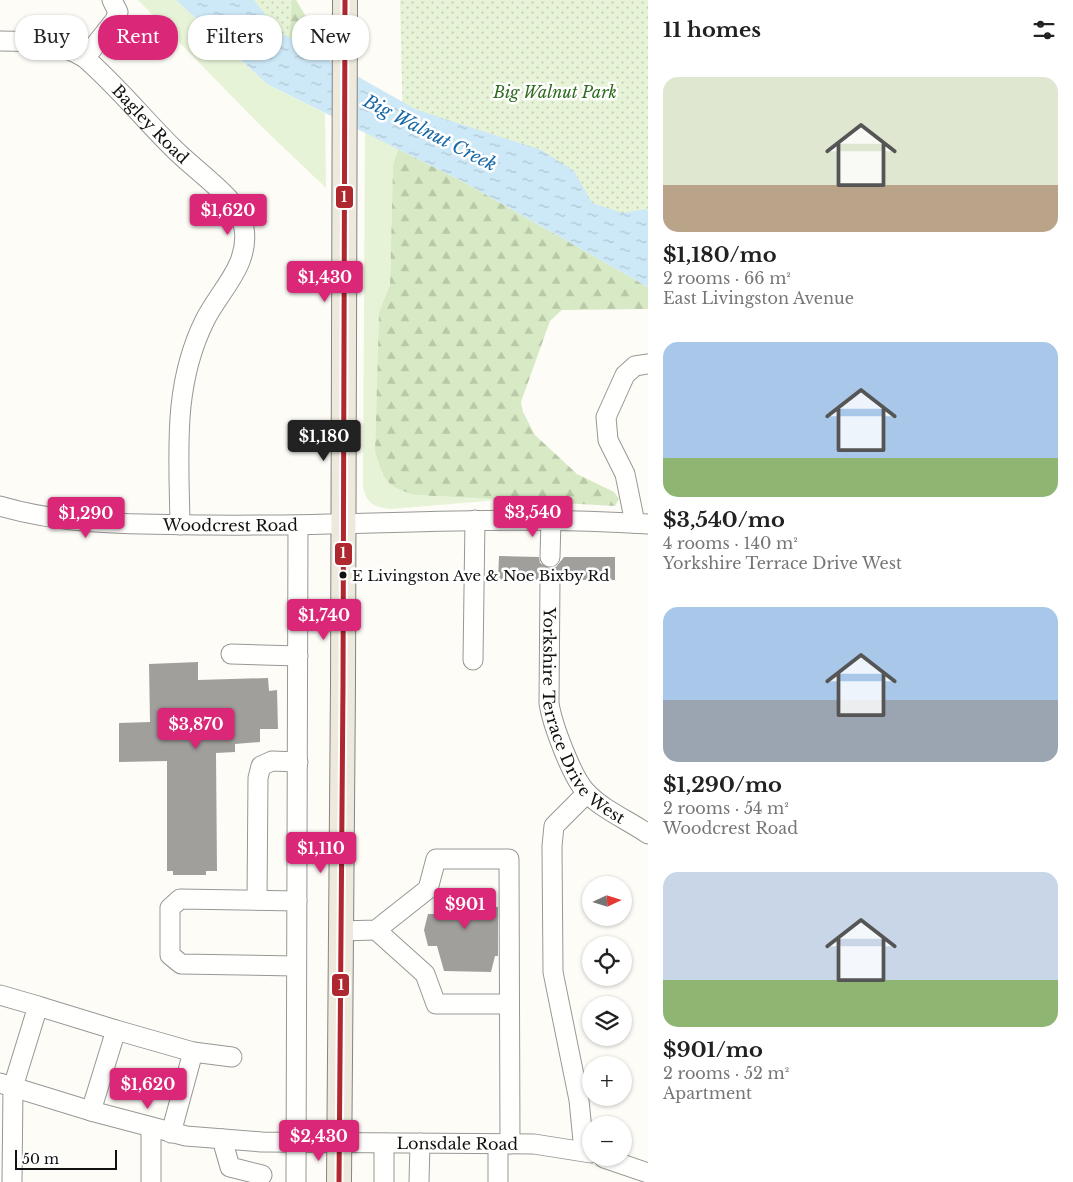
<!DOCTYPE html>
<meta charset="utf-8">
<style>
body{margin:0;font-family:"Libre Baskerville",serif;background:#f2f2f2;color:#222;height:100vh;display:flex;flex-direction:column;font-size:19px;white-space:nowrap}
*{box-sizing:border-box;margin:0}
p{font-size:16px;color:#767676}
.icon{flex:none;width:28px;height:28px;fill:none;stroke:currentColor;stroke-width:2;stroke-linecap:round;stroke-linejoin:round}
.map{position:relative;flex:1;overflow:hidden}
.panel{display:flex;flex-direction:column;background:#fff;width:425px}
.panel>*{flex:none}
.banner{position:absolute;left:15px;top:15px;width:475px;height:45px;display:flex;gap:10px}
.needle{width:32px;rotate:86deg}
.tools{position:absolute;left:582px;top:876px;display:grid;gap:10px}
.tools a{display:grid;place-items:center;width:50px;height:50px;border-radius:50%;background:#fff;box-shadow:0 1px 4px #0004;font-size:25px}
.scale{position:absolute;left:15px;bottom:12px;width:102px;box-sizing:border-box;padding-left:5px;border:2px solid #111;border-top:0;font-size:14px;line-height:18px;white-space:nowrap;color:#111;-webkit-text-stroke:4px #fff;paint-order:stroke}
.price{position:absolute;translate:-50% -42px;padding:0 11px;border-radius:5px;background:#db2777;color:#fff;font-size:16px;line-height:32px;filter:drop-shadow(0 1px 2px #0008)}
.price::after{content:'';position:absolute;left:50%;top:30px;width:15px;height:11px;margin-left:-8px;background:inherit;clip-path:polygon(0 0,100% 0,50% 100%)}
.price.on{background:#222;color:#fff}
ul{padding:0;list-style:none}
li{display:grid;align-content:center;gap:10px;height:265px;padding:0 15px}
li span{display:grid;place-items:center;height:155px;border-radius:15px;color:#555}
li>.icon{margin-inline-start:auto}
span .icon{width:90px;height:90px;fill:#fffc;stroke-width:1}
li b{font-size:21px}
h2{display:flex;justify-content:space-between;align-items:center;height:60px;padding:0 15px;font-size:21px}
.tag{padding:0 18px;border-radius:20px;background:#fff;box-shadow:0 1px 4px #0004;font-size:18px;line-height:45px}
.tag.on{background:#db2777;color:#fff}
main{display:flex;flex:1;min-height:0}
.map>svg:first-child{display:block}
.grass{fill:#e7f3d7}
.forest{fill:url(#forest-firs)}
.park{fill:url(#park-dots)}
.water{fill:url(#water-ripples)}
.building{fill:#a19f9c}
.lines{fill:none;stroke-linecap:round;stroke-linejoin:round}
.minor-casing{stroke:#979795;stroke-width:21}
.major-casing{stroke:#858482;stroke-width:26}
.minor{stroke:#fffffe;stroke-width:19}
.major{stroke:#ede9dc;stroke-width:24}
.bus-1-casing{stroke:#fff;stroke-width:9}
.bus-1{stroke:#af272f;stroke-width:5}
.bus-dot{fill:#111;stroke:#fff;stroke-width:2}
.labels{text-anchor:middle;stroke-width:5;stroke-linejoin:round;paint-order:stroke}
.bus-label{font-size:15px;fill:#111;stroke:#fff;text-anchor:start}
.park-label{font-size:16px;font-style:italic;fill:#2f6b1f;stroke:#fff}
.street-label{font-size:16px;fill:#111;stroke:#fff}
.water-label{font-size:18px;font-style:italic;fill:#1768a6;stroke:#fff}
.line-badge{stroke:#fff;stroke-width:2}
.badge-label{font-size:14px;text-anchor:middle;font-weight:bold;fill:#fff}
</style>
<main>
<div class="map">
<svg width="648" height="1182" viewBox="0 0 648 1182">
<defs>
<pattern id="forest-firs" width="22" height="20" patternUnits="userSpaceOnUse" patternTransform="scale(1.25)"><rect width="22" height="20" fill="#d8eac5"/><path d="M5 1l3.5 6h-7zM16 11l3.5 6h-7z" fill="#b8c8a8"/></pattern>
<pattern id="park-dots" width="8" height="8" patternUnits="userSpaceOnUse" patternTransform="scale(1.25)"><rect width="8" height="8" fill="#e7f3d7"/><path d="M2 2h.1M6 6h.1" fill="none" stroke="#c5cfb8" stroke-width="1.8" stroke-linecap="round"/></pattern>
<pattern id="water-ripples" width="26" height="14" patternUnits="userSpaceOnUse" patternTransform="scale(1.25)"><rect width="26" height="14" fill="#cde8f7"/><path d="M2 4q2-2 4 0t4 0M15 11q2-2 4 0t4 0" fill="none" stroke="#afc6d3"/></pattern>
</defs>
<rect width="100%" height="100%" fill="#fdfcf7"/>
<g class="grass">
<path d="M 138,0 L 176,0 L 267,84 L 325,113 L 326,188 L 260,125 Z"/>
<path d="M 365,132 L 398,149 L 393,165 L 390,285 L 379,312 L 375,452 L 382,474 L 415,495 L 498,500 L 391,509 C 374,507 367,504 363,487 Z"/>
</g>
<g class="forest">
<path d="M 254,0 L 296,0 L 316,33 L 311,50 L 278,32 Z"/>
<path d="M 398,149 L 462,181 L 648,287 L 648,309 L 562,310 L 550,321 L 521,402 L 523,412 L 535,435 L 577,474 L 614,492 L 619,499 L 615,506 L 415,495 C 386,486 384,481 375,452 L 379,312 L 390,285 L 393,165 Z"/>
</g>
<g class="park">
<path d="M 231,0 L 292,0 L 288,55 Z"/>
<path d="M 400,0 L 648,0 L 648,236 L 403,123 Z"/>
</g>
<path class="water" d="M 176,0 L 254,0 L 279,32 L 417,110 L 541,150 L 574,171 L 592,203 L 623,213 L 645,209 L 648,211 L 648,287 L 462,181 L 267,84 Z"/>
<g class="building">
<path d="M 499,556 L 539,557 L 540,563 L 549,568 L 541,573 L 539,580 L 498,580 Z"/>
<path d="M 564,557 L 615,557 L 615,580 L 564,580 L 564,578 L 561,578 L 556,570 L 551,568 L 556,567 Z"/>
<path d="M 198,662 L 198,680 L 268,678 L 269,691 L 277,690 L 278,729 L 260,729 L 260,742 L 235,744 L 235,752 L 216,753 L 217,871 L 206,871 L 206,875 L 173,875 L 173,871 L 167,871 L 167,761 L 119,762 L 119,723 L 150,722 L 149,664 Z"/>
<path d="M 444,889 L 492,889 L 496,907 L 498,907 L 498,956 L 495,956 L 491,972 L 444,971 L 437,946 L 428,946 L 424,930 L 428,914 L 438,914 Z"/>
</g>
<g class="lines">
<defs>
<g id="minor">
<path id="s1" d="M 0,41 C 30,41 58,41 85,58 C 116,85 143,118 172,147 C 190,165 211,180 228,198 C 235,206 242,218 244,228 C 250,265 220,290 205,320 C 172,386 179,454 180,525"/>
<path d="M 85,58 L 115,20 L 118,12 L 112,0"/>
<path id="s2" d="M 0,506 C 68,526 139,524 210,525 C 356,527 502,514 648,524"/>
<path d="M 635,523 L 625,474 L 608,440 L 606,417 L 625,375 L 635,366 L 648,364"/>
<path d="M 550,557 L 551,520"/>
<path id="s3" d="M 550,579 L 549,703 C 552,724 572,777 586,792 C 603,810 628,820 648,834"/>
<path d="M 231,654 L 298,656"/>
<path d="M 473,660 L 475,520"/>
<path d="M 257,900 L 258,778 L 261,766 L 272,761 L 298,762"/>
<path d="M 376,930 L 425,974 L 436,1004 L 509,1004"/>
<path d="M 340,931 L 376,930 L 428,889 L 436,859 L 509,859 L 510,1144"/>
<path d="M 296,966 L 181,964 L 170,955 L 170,908 L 180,899 L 297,901"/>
<path d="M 0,995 L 38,1006"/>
<path id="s4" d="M 0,1083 L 91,1111 L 186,1136 L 262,1142 L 534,1144 L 591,1153"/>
<path d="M 91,1111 L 116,1030 L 193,1052 L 232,1057"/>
<path d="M 151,1129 L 151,1182"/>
<path d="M 171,1133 L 193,1052"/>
<path d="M 222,1139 L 230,1167 L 262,1175"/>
<path d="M 584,1151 L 579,1100 L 553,972 L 552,846 L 554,826 L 587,793"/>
<path d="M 604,1158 L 648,1173"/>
<path d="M 12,1182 L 13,1087 L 38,1006 L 116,1030"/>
<path d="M 296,1182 L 298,526"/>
<path d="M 384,1182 L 384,1143"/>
<path d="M 419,1182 L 420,1143"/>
<path d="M 498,1182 L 498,1144"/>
</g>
<path id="major" d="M 339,1182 L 343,685 L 345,0"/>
</defs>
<use href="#minor" class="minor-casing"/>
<use href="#major" class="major-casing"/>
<use href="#minor" class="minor"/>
<use href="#major" class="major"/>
<defs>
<path id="bus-1" d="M 339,1182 L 343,685 L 345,0"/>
</defs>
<use href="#bus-1" class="bus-1-casing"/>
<use href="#bus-1" class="bus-1"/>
</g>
<circle class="bus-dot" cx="343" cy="575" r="4.5"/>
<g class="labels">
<g class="bus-label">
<text x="352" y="581">E Livingston Ave &amp; Noe Bixby Rd</text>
</g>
<g class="park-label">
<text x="555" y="98">Big Walnut Park</text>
</g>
<g class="street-label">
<text dy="6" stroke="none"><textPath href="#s1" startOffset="181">Bagley Road</textPath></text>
<text dy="6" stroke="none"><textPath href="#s2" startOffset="232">Woodcrest Road</textPath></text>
<text dy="6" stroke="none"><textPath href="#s3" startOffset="148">Yorkshire Terrace Drive West</textPath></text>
<text dy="6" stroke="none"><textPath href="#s4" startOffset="465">Lonsdale Road</textPath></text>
</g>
<g class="water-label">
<text transform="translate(430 133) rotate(27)" y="6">Big Walnut Creek</text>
</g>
</g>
<g class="line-badge">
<rect x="335" y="185" width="19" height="24" rx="5" fill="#af272f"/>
<rect x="334" y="542" width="19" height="24" rx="5" fill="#af272f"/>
<rect x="331" y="973" width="19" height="24" rx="5" fill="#af272f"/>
</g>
<g class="badge-label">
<text x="344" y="202">1</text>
<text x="343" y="558">1</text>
<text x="341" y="990">1</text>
</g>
</svg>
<div class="tools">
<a><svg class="needle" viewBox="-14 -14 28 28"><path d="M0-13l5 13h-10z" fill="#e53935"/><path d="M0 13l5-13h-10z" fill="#767676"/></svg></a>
<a><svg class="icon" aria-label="locate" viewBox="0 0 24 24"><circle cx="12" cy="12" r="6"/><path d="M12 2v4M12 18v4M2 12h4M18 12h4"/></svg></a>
<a><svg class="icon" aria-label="layers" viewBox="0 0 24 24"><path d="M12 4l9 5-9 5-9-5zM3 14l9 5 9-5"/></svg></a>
<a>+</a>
<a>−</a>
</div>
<div class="scale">50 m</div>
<b class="price" style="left:228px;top:236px">$1,620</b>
<b class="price" style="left:325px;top:303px">$1,430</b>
<b class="price on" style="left:324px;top:462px">$1,180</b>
<b class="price" style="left:533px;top:538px">$3,540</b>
<b class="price" style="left:86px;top:539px">$1,290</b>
<b class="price" style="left:324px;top:641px">$1,740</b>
<b class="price" style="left:196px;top:750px">$3,870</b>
<b class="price" style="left:321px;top:874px">$1,110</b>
<b class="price" style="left:465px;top:930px">$901</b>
<b class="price" style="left:148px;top:1110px">$1,620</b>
<b class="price" style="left:319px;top:1162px">$2,430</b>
<div class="banner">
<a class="tag">Buy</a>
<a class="tag on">Rent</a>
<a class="tag">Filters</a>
<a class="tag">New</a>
</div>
</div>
<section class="panel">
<h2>11 homes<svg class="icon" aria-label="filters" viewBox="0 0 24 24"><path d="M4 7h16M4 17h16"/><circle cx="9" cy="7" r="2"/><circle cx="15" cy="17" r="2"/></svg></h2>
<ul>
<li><span style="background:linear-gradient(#dfe7d0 70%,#b9a48a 0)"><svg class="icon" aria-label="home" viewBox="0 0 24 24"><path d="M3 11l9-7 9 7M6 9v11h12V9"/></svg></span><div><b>$1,180/mo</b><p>2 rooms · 66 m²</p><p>East Livingston Avenue</p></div></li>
<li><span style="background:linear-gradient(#a9c7e8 75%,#8fb573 0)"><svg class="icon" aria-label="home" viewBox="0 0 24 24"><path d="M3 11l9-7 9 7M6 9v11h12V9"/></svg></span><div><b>$3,540/mo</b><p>4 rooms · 140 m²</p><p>Yorkshire Terrace Drive West</p></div></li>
<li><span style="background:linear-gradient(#a9c7e8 60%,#9aa5b1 0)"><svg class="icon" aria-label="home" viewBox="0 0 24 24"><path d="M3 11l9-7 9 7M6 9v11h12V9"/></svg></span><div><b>$1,290/mo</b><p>2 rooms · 54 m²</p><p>Woodcrest Road</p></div></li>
<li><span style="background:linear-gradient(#c9d6e8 70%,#8fb573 0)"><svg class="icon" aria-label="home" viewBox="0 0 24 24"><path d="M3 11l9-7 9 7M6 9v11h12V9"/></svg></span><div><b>$901/mo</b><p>2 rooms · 52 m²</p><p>Apartment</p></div></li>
</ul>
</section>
</main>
